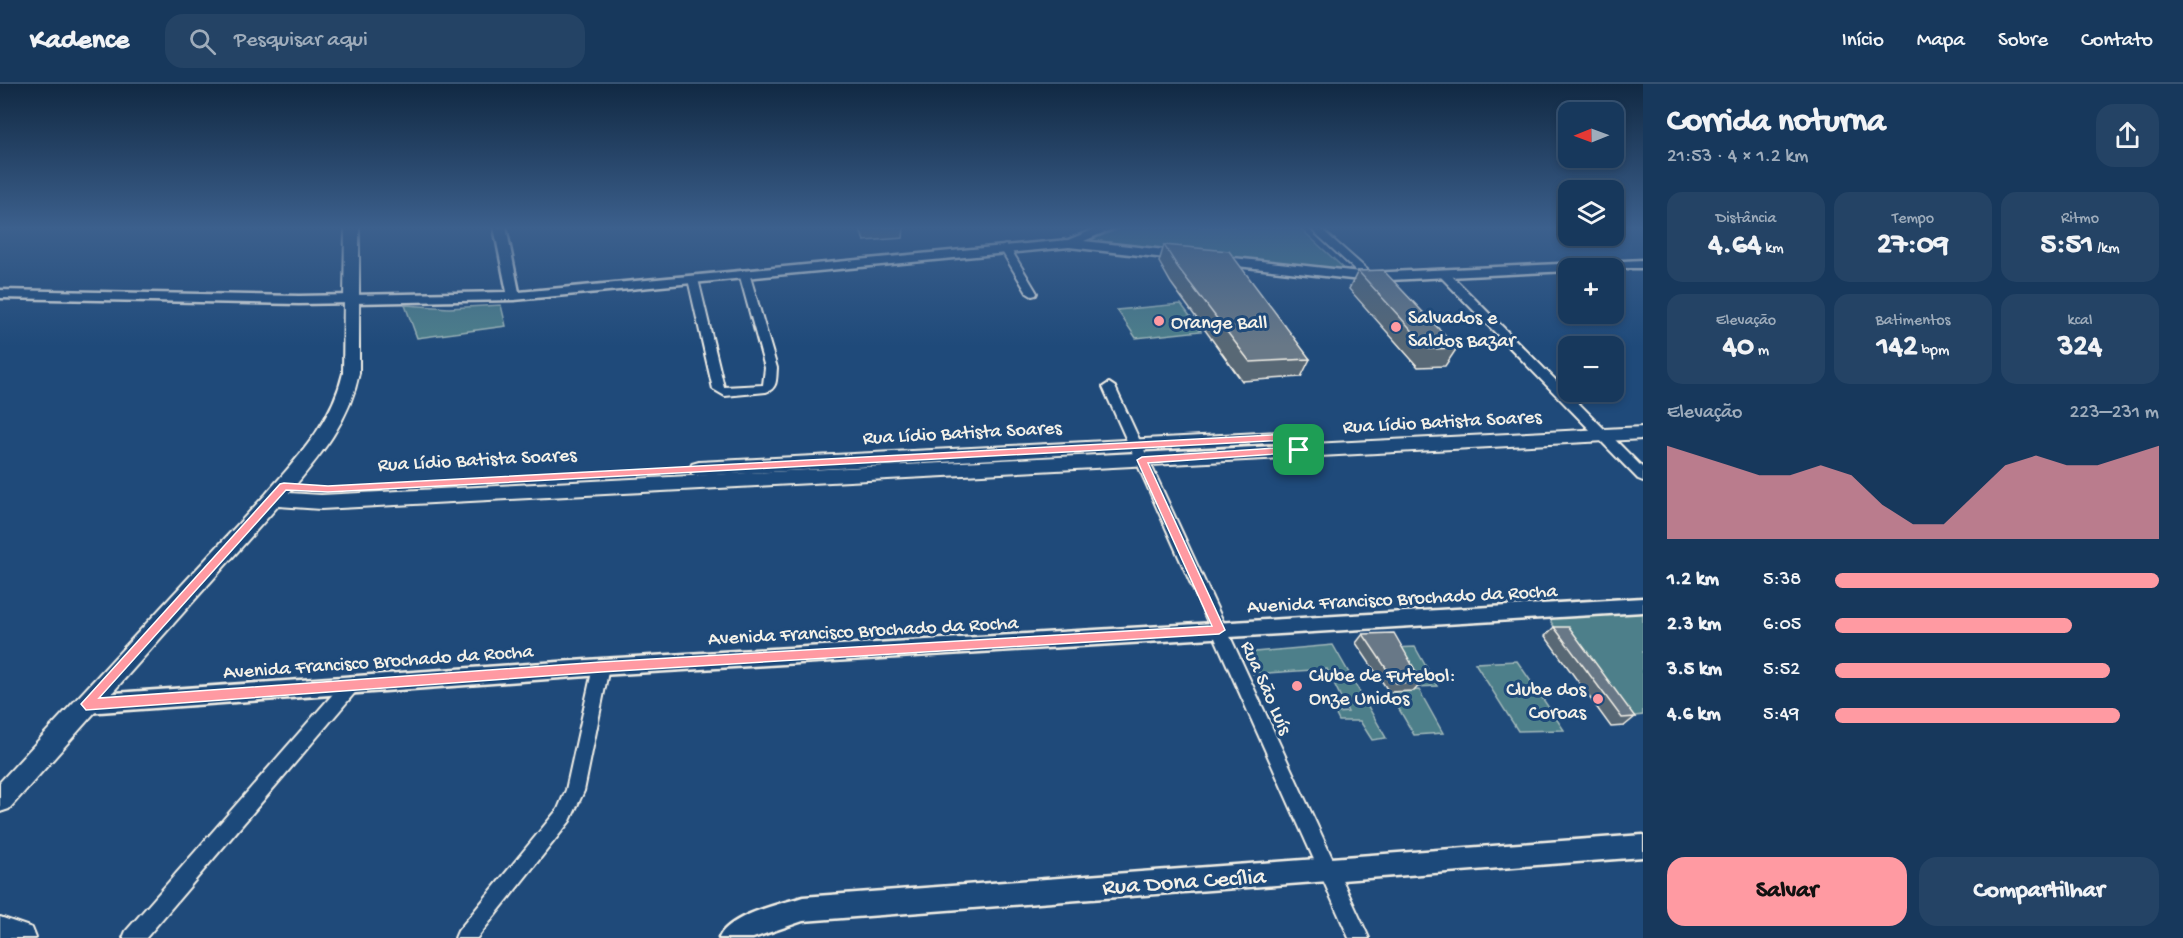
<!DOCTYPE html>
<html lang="pt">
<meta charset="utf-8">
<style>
body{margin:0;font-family:"Gochi Hand",sans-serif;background:#244365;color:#f1f3f6;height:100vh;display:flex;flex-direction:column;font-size:22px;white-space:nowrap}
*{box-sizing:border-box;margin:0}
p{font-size:20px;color:#9eacbb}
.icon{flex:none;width:33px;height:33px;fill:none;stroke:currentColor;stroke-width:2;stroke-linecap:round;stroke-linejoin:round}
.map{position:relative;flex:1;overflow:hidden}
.panel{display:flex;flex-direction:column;background:#17385c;width:540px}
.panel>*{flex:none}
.needle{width:39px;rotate:269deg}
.tools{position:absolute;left:1558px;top:18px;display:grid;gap:12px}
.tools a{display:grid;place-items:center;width:66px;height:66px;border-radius:12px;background:#17385c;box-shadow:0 3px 9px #0003,0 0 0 2px #365272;font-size:30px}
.pin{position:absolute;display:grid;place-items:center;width:51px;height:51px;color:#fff;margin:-26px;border-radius:12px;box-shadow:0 3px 9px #0006}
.round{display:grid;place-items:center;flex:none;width:63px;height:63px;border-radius:18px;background:#244365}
.headline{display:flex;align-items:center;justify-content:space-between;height:102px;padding:0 24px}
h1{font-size:33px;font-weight:700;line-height:45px}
.stats{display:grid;grid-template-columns:repeat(3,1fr);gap:9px;height:102px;padding:6px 24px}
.stats div{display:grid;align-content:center;border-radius:15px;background:#244365;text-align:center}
.stats b{font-size:30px;font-weight:700}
.stats small{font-size:16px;font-weight:400}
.stats p{font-size:16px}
.chart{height:168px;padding:12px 24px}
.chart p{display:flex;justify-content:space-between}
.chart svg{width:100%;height:108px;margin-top:6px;fill:#ff9aa2;opacity:.7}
.cta{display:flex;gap:12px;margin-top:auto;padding:12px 24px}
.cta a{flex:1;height:69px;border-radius:18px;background:#ff9aa2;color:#111;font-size:24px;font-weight:700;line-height:69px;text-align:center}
.cta a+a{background:#244365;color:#f1f3f6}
ul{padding:0 24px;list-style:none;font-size:20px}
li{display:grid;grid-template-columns:96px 72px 1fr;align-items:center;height:45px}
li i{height:15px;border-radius:8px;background:#ff9aa2}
header{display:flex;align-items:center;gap:36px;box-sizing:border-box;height:84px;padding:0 30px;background:#17385c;border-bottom:2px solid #365272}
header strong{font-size:28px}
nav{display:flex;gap:33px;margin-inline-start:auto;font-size:21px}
.search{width:420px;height:54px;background:#244365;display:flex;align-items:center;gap:15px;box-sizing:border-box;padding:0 21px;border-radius:18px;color:#9eacbb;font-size:22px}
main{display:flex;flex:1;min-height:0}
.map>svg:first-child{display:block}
.green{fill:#4e7f8a;stroke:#a1b8b9;stroke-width:1.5}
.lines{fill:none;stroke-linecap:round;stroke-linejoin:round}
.minor-casing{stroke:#f4f1e8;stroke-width:4}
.tertiary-casing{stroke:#f4f1e8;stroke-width:5}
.secondary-casing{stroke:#f4f1e8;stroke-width:4}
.minor{fill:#1f4a7a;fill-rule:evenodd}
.tertiary{fill:#1f4a7a;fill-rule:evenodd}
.secondary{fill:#1f4a7a;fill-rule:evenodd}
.wall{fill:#596774;stroke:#f4f1e8;stroke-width:1.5}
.building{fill:#687887;stroke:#f4f1e8;stroke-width:1.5}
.route{fill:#ff9aa2;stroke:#fff;stroke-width:1.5;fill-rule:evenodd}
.poi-dot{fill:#ff9aa2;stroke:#1f4a7a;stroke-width:2}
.labels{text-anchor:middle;stroke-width:6;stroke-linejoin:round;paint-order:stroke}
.poi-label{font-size:20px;fill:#f4f1e8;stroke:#1f4a7a;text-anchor:start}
.street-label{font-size:20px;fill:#f4f1e8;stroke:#1f4a7a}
.near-street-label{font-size:24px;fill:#f4f1e8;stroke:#1f4a7a}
</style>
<header>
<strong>Kadence</strong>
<div class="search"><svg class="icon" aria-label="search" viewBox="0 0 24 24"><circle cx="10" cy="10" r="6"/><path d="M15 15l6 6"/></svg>Pesquisar aqui</div>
<nav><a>Início</a><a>Mapa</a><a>Sobre</a><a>Contato</a></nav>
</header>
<main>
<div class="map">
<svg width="1643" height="854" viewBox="0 0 1643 854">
<rect width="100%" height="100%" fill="#1f4a7a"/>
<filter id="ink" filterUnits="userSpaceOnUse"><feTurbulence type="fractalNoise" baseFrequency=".0167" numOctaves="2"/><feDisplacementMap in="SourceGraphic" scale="12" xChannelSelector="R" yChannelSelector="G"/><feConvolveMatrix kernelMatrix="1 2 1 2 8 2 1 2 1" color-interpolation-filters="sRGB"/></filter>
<g filter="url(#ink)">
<!-- green -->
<g class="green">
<path d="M 1125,143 L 1299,143 L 1349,189 L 1090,156 Z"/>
<path d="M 1181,220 L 1201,247 L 1136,254 L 1117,226 Z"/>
<path d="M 405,221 L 449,224 L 501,221 L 506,242 L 417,254 Z"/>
<path d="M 1643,521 L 1643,631 L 1619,634 L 1551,538 L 1553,527 Z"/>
<path d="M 1333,561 L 1386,654 L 1372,656 L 1360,637 L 1339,637 L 1335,629 L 1348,628 L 1327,585 L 1253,590 L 1244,569 Z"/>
<path d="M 1415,563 L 1437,602 L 1416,603 L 1393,564 Z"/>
<path d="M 1517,577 L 1564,646 L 1518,647 L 1475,579 Z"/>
<path d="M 1419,606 L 1443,649 L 1414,651 L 1389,608 Z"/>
</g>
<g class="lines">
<!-- minor casing -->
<g class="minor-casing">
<g id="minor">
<path d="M 1309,143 L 1319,143 L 1373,191 L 1373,195 L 1365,195 Z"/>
<path d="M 1005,161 L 1010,164 L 1037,209 L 1036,211 L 1032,212 L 1027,209 L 1000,164 Z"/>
<path d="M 744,186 L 749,189 L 777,284 C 776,294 778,305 766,308 L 725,312 L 713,305 L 688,195 L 693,192 L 698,195 L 724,303 L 763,301 L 765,284 L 739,189 Z"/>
<path d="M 1444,187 L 1448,188 L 1643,384 L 1643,397 L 1638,395 L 1440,192 L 1440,188 Z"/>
<path d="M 1109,299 L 1115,303 L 1369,854 L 1349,854 L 1103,303 Z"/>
<path d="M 601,576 L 607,578 L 609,583 L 584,707 L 570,737 L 477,854 L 455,854 L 458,847 L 558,725 L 566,706 L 593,583 L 595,578 Z"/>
<path d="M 352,593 L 358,595 L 360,600 L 358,605 L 146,854 L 123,854 L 126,847 L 346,595 Z"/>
</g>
</g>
<!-- tertiary casing -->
<g class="tertiary-casing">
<g id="tertiary">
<path d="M 494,143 L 506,143 L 519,208 L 1068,156 L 1100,143 L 1116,143 L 1084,157 L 1183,168 L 1189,172 L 1183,176 L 1069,163 L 514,216 L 299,220 L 0,214 L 0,206 L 299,212 L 507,208 Z"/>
<path d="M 1215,172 L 1369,189 L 1643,176 L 1643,184 L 1569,184 L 1569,187 L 1369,197 L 1211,179 L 1211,173 Z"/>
<path d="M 1643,514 L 1643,528 L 601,591 L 86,629 L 79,626 L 76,620 L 79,614 L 86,611 L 601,575 Z"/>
<path d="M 1643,751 L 1643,773 L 803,837 L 753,854 L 719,854 C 729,831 780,820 803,813 Z"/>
</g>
</g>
<!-- secondary casing -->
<g class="secondary-casing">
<g id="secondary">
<path d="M 345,143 L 359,143 L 359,289 C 350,337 319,373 289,409 L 321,411 L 1643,343 L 1643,355 L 321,425 L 278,422 L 9,725 L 0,728 L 0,698 L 266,410 C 298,373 332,338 343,289 Z"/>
<path d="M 1281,348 L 1287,350 L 1290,354 L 1287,358 L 699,392 L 692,390 L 690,385 L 692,380 L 699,378 Z"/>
<path d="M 0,833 L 32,844 L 36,854 L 0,854 Z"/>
</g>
</g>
<!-- minor -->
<use href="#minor" class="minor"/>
<!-- tertiary -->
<use href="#tertiary" class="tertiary"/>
<!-- secondary -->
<use href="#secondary" class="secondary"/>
</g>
<!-- wall -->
<g class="wall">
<path d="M 859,143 L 904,143 L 903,154 L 864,157 Z"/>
<path d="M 1164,161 L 1310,275 L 1301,293 L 1242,297 L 1171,199 L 1159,178 Z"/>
<path d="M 1358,187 L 1457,264 L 1445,282 L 1418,283 L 1349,205 Z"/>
<path d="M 1554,543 L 1635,633 L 1624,642 L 1611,643 L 1545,552 Z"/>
<path d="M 1363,550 L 1422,598 L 1414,607 L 1389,608 L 1356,559 Z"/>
</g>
<!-- building -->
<g class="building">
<path d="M 1164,161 L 1229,167 L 1310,275 L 1250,278 L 1177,182 Z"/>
<path d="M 1383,186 L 1457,264 L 1429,265 L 1358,187 Z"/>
<path d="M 1554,543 L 1569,543 L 1635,633 L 1622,634 Z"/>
<path d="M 1394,549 L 1422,598 L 1396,599 L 1363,550 Z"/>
</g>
</g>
<!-- sky -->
<linearGradient id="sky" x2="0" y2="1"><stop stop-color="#112943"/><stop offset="0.55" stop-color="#3c608d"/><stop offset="1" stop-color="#3c608d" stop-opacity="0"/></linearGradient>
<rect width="1643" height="262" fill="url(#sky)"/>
<!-- route -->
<path class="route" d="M 1290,350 L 1302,363 L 1302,368 L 1148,379 L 1225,546 L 1219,550 L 601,588 L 86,626 L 81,620 L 280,400 L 284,399 L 328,402 ZM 1287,356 L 1292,363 L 1142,373 L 1137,376 L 1212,542 L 601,578 L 99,614 L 286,406 L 328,408 Z"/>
<!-- markers -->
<g class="poi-dot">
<circle cx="1159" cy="237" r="6"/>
<circle cx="1396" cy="243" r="6"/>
<circle cx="1297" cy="602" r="6"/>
<circle cx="1598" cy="615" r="6"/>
</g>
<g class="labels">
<!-- poi labels -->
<g class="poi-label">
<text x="1408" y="239">Salvados e<tspan x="1408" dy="23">Saldos Bazar</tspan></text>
<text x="1171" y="244">Orange Ball</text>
<text x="1309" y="597">Clube de Futebol:<tspan x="1309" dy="23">Onze Unidos</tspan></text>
<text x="1586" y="611" text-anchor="end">Clube dos<tspan x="1586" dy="23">Coroas</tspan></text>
</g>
<!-- street labels -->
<g class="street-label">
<text transform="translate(1442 336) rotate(-3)" y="7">Rua Lídio Batista Soares</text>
<text transform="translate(962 347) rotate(-3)" y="7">Rua Lídio Batista Soares</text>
<text transform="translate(477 374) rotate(-3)" y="7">Rua Lídio Batista Soares</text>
<text transform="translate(1402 513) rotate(-3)" y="7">Avenida Francisco Brochado da Rocha</text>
<text transform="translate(863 545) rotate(-3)" y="7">Avenida Francisco Brochado da Rocha</text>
<text transform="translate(378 576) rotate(-4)" y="7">Avenida Francisco Brochado da Rocha</text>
<text transform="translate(1268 603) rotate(66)" y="7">Rua São Luís</text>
</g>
<!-- near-street labels -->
<g class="near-street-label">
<text transform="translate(1184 796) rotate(-4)" y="8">Rua Dona Cecília</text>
</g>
</g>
</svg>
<div class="tools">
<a><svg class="needle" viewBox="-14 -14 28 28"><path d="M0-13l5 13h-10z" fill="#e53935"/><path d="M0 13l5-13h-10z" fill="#9eacbb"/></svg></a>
<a><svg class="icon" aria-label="layers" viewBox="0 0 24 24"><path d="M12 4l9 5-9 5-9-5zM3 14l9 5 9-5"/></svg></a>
<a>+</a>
<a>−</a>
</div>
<div class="pin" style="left:1299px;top:366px;background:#1e9e55"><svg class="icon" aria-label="arrive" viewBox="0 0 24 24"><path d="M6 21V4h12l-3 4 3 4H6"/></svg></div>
</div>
<section class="panel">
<div class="headline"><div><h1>Corrida noturna</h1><p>21:53 · 4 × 1.2 km</p></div><a class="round"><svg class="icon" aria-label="share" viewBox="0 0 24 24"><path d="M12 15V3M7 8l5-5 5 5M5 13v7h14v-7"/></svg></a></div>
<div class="stats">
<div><p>Distância</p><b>4.64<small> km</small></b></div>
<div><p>Tempo</p><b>27:09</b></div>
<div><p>Ritmo</p><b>5:51<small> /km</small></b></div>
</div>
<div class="stats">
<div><p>Elevação</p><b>40<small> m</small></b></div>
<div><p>Batimentos</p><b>142<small> bpm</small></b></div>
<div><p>kcal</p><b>324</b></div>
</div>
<div class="chart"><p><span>Elevação</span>223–231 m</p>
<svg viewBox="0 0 160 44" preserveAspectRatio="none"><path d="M0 44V6L10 10L20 14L30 18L40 18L50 14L60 18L70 30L80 38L90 38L100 26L110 14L120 10L130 14L140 14L150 10L160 6V44z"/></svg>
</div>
<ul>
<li><b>1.2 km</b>5:38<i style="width:100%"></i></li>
<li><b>2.3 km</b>6:05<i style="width:73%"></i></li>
<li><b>3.5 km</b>5:52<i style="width:85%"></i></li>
<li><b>4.6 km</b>5:49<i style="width:88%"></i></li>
</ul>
<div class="cta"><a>Salvar</a><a>Compartilhar</a></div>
</section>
</main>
